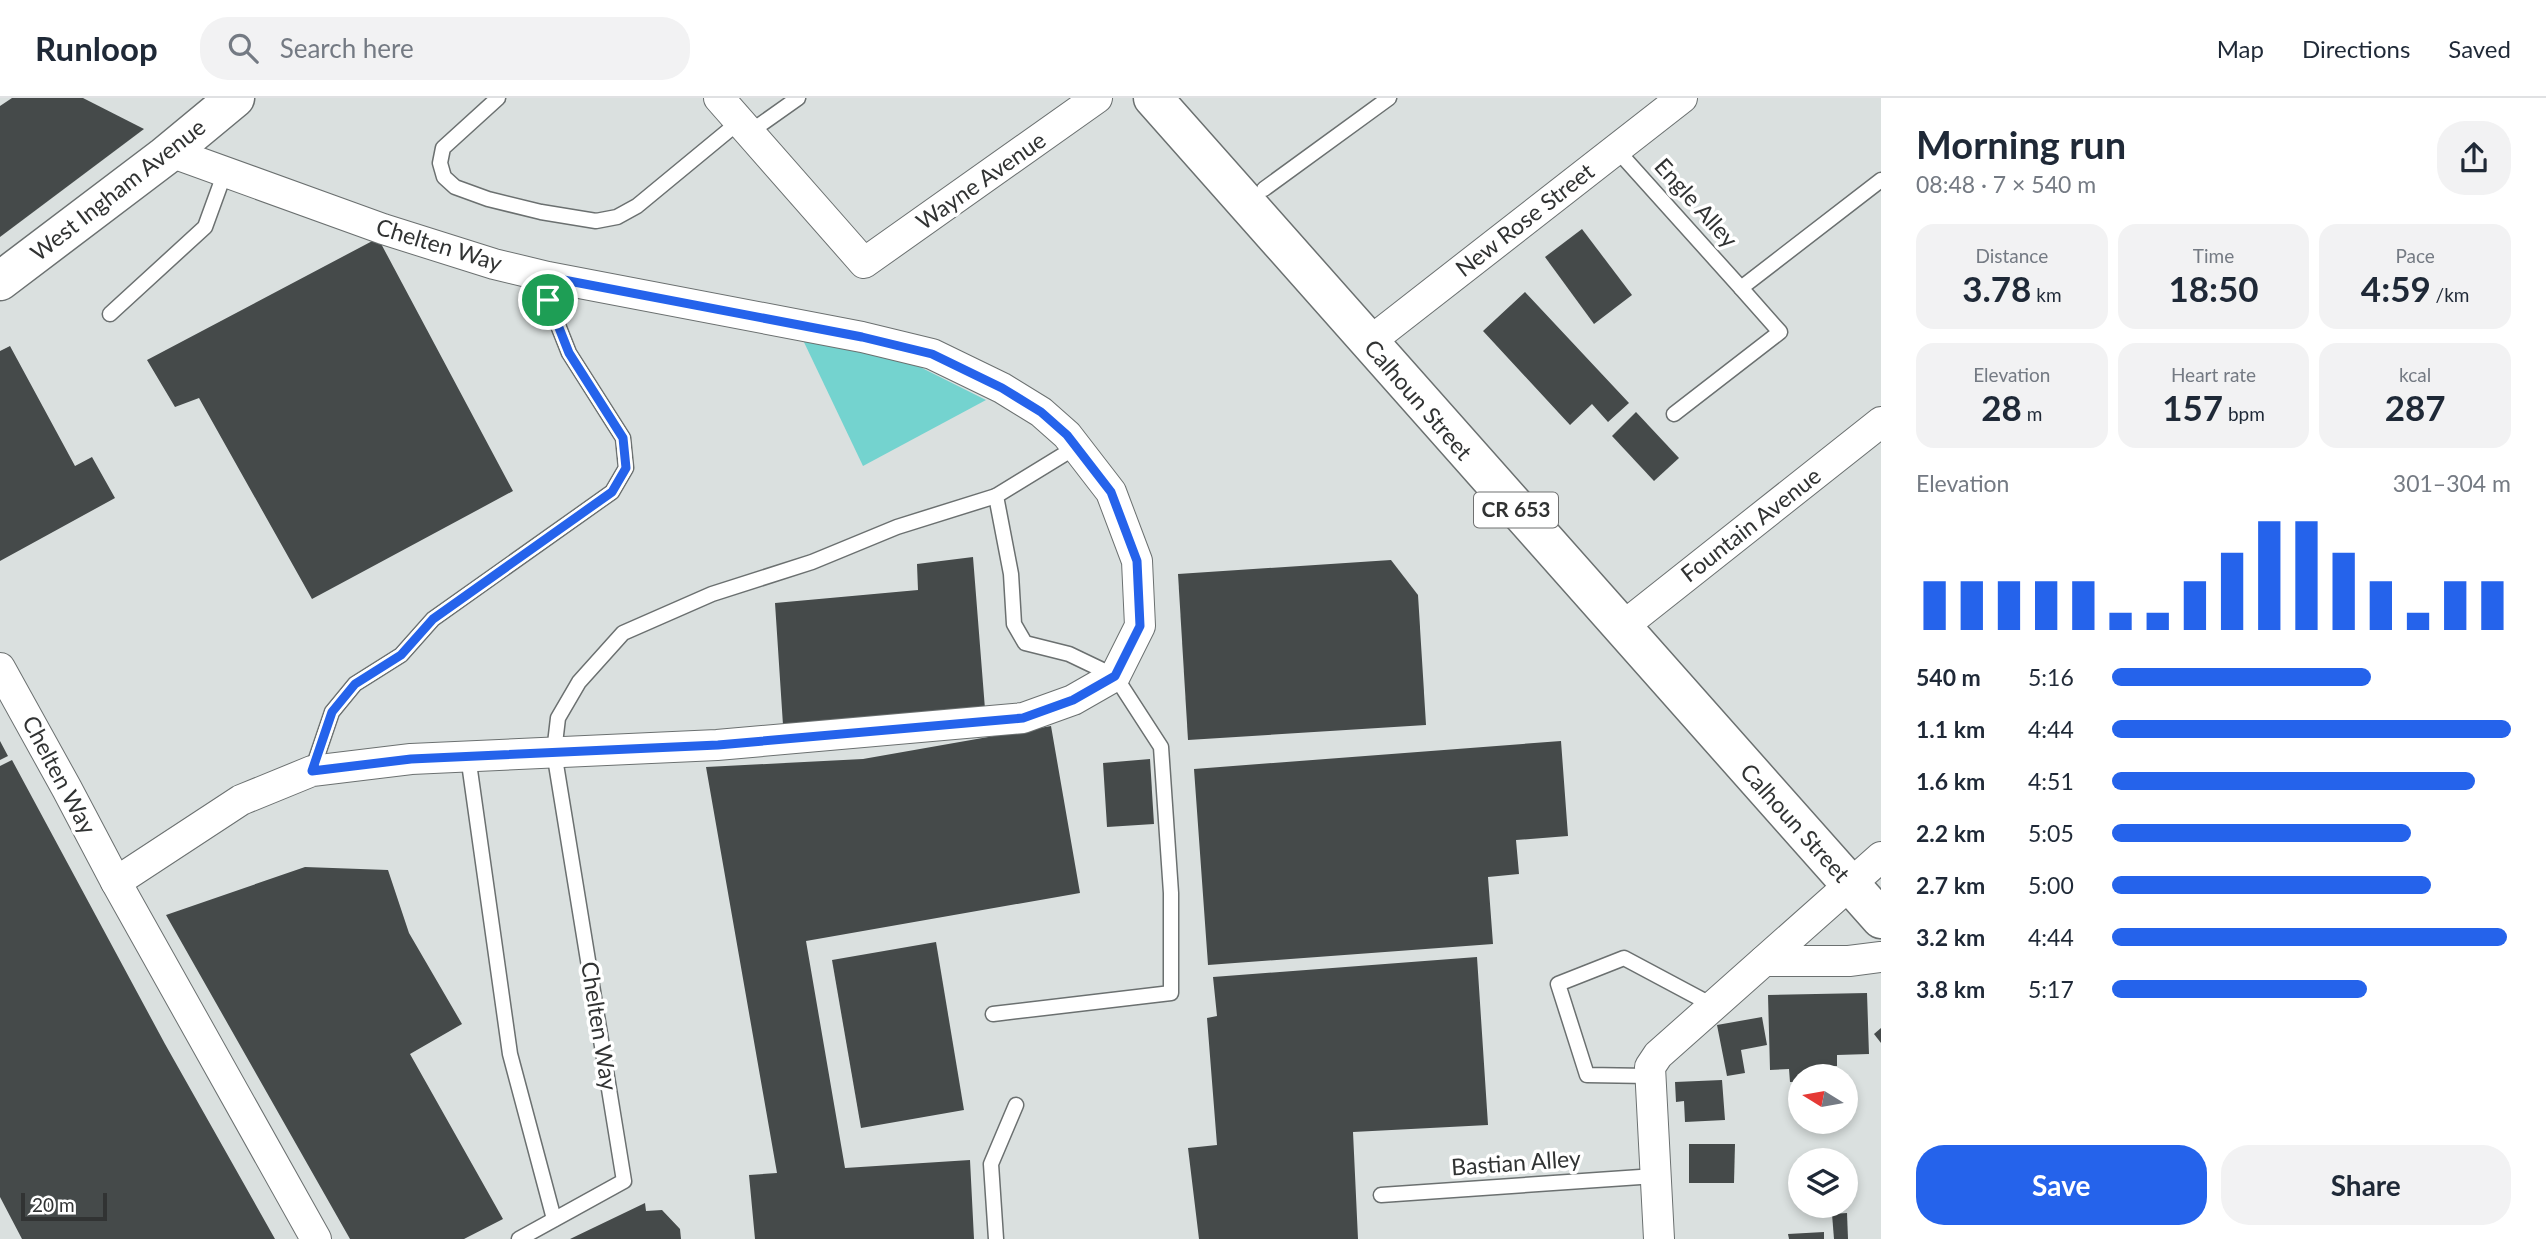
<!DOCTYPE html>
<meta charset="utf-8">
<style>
body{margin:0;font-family:Lato,sans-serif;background:#f2f2f3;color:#1f2937;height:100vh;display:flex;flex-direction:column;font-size:26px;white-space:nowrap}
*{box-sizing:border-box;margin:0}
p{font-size:23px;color:#747a83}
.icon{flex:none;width:38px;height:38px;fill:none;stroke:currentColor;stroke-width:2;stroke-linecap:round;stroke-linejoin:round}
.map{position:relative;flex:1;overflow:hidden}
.sheet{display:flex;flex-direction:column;background:#fff;width:665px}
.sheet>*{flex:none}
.needle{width:46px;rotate:281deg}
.fabs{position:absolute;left:1788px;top:966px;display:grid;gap:14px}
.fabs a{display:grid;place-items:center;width:70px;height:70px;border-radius:50%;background:#fff;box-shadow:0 4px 10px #0003;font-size:35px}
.scale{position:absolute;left:21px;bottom:18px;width:86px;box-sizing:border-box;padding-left:7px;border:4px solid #313333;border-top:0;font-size:19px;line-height:24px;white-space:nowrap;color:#313333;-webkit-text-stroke:5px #fff;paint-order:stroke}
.pin{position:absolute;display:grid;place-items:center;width:60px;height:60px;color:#fff;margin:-30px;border:4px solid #fff;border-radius:50%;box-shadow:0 2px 7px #0007}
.round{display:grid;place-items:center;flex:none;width:74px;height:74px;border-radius:28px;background:#f2f2f3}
.headline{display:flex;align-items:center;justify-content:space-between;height:119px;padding:0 35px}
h1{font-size:38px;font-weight:700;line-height:52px}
.figures{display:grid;grid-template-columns:repeat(3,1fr);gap:10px;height:119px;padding:7px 35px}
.figures div{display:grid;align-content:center;border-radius:18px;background:#f2f2f3;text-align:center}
.figures b{font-size:35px;font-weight:700}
.figures small{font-size:19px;font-weight:400}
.figures p{font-size:19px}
.chart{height:196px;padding:14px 35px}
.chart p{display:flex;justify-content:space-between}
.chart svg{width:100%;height:126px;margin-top:7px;stroke:#2563eb;stroke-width:6}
.cta{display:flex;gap:14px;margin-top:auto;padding:14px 35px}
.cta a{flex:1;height:80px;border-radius:28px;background:#2563eb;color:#fff;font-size:28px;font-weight:700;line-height:80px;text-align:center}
.cta a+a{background:#f2f2f3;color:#1f2937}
ul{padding:0 35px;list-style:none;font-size:23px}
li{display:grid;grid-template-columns:112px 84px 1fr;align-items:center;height:52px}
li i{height:18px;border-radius:9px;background:#2563eb}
header{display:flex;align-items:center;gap:42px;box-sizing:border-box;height:98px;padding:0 35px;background:#fff;border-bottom:2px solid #e0e1e3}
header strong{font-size:33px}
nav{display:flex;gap:38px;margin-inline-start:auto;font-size:24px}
.search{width:490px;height:63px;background:#f2f2f3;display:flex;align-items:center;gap:18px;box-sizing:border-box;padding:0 24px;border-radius:28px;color:#747a83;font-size:26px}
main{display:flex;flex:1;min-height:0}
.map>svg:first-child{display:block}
.green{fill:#74d3cf}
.building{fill:#454a4a}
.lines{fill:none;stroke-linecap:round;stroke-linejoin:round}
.lane-casing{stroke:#6b7070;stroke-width:17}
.street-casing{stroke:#6b7070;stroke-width:32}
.secondary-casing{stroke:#6b7070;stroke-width:41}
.primary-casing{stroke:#6b7070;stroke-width:41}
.lane{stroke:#fff;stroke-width:14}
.street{stroke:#fff;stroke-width:30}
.secondary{stroke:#fff;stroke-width:38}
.primary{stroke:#fff;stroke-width:38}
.route-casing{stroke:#fff;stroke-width:14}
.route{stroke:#2563eb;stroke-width:9}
.labels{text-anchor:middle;stroke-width:7;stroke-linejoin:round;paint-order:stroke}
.shield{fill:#fff;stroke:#6f7070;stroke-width:2}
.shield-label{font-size:21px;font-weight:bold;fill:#313333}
.street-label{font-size:23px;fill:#313333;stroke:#fff}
</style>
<header>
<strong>Runloop</strong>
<div class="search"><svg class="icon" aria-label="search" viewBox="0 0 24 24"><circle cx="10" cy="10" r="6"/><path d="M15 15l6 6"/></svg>Search here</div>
<nav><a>Map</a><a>Directions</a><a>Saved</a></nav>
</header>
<main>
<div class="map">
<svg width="1881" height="1141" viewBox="0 0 1881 1141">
<rect width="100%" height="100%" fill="#dae0df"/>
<!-- green -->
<path class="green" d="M 802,240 L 910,264 L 986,302 L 863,368 Z"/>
<!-- building -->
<g class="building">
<path d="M 12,0 L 83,0 L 144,31 L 0,139 L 0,8 Z"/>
<path d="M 1582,131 L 1632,197 L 1594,226 L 1545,159 Z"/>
<path d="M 378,140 L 513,393 L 312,501 L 199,300 L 175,309 L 147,262 Z"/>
<path d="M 1525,194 L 1629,305 L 1608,324 L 1592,306 L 1570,327 L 1483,233 Z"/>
<path d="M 10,248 L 75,368 L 92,359 L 115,400 L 0,463 L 0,253 Z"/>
<path d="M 1636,314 L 1679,360 L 1654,383 L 1612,338 Z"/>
<path d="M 973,459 L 985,611 L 783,627 L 775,505 L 918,492 L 917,466 Z"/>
<path d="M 1391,462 L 1418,497 L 1426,627 L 1188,642 L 1178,476 Z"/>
<path d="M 1051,628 L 1080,795 L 806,843 L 845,1070 L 970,1062 L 974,1141 L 755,1141 L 749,1077 L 777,1075 L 706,669 L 863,661 Z"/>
<path d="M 0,643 L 8,658 L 0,662 Z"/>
<path d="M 1561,643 L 1568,738 L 1516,742 L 1519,776 L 1488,779 L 1493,846 L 1208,867 L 1194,671 Z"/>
<path d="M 1150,661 L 1154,726 L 1107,729 L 1103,665 Z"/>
<path d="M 12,662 L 165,946 L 275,1141 L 22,1141 L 0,1099 L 0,668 Z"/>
<path d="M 305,769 L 388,772 L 409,835 L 462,926 L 410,956 L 503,1121 L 464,1141 L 350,1141 L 166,817 Z"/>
<path d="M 936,844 L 964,1012 L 861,1030 L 832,862 Z"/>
<path d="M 1477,859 L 1488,1027 L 1353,1034 L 1358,1141 L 1199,1141 L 1188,1050 L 1217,1047 L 1207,920 L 1217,918 L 1213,879 Z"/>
<path d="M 1867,895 L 1869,956 L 1837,957 L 1837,968 L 1807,970 L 1807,978 L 1801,978 L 1801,984 L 1790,984 L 1789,971 L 1770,972 L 1768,897 Z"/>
<path d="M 1762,919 L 1767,947 L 1741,952 L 1745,975 L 1727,978 L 1717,927 Z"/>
<path d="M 1881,930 L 1881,945 L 1874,936 Z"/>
<path d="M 1722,982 L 1725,1022 L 1685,1024 L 1684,1003 L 1676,1004 L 1675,984 Z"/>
<path d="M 1689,1046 L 1735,1046 L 1734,1085 L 1689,1085 Z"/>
<path d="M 645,1105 L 646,1113 L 662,1112 L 680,1131 L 681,1141 L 570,1141 Z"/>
<path d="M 1847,1115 L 1848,1141 L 1834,1141 L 1832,1116 Z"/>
<path d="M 1824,1134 L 1824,1141 L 1789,1141 L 1788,1136 Z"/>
</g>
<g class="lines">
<!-- lane casing -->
<g class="lane-casing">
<g id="lane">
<path d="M 498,0 L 443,50 L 440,65 L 444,79 L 455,89 L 488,101 L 541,114 L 596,123 L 617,119 L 637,108 L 740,23"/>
<path d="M 750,34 L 798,0"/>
<path d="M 1616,51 L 1741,190"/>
<path d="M 1264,91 L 1389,0"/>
<path d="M 110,216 L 205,129 L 225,74"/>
<path d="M 1674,316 L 1780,234 L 1741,190 L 1881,82"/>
<path d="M 468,658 L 510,956 L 554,1121"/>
<path d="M 312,673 L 332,614 L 355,586 L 401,557 L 433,521 L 612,394 L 626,370 L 623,340 L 569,255 L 548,202 L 548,179"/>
<path d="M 993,916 L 1171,895 L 1171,795 L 1161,649 L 1115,578 L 1069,556 L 1025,545 L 1014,526 L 1011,476 L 996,398 L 1076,349"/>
<path d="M 1649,978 L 1587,977 L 1558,886 L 1624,860 L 1714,908"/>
<path d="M 1381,1097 L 1655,1078"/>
<path d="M 519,1141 L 624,1083 L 554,654 L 558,620 L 579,584 L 623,535 L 712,496 L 812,464 L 897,429 L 996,398"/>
<path d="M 996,1141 L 991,1066 L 1016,1007"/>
</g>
</g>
<!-- street casing -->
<g class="street-casing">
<g id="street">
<path d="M 719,0 L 864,165 L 1097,0"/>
<path d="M 1368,245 L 1682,0"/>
<path d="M 1621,530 L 1881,324"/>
<path d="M 0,570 L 67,691 L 116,784 L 316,1141"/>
<path d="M 116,784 L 241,702 L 312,673 L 411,661 L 717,647 L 1023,620 L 1073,602 L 1115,578 L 1140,528 L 1137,463 L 1111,394 L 1067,337 L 1041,314 L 1002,290 L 932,256 L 862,239 L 548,179 L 494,166 L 383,131 L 170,54"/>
<path d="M 1764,863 L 1849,863 L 1881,859"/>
<path d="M 1659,1141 L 1650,969 L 1658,957 L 1881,759"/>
</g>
</g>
<!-- secondary casing -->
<g class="secondary-casing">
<path id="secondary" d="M 0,183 L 165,58 L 235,0"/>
</g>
<!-- primary casing -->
<g class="primary-casing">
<path id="primary" d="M 1153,0 L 1881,821"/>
</g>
<!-- lane -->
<use href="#lane" class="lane"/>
<!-- street -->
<use href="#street" class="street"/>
<!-- secondary -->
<use href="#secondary" class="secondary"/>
<!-- primary -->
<use href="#primary" class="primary"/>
</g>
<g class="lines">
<!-- route casing -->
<g class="route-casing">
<path id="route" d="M 548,179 L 862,239 L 932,256 L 1002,290 L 1041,314 L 1067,337 L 1111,394 L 1137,463 L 1140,528 L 1115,578 L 1073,602 L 1023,620 L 718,647 L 411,661 L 312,673 L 332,614 L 355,586 L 401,557 L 433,521 L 612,394 L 626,370 L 623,340 L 569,255 L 548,202 Z"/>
</g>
<!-- route -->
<use href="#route" class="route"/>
</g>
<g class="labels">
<!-- shield labels -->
<rect class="shield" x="1474" y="394.5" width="84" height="35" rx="5"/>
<g class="shield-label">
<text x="1516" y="419">CR 653</text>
</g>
<!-- street labels -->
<g class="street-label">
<text transform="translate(981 83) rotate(-35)" y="8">Wayne Avenue</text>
<text transform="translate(118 92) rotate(-38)" y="8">West Ingham Avenue</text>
<text transform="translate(1696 105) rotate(48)" y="8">Engle Alley</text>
<text transform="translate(1525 122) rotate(-38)" y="8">New Rose Street</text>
<text transform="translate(439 147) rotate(17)" y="8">Chelten Way</text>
<text transform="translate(1418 302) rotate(49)" y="8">Calhoun Street</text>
<text transform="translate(1751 427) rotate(-38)" y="8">Fountain Avenue</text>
<text transform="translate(59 677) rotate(62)" y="8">Chelten Way</text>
<text transform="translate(1795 725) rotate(48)" y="8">Calhoun Street</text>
<text transform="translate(599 928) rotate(81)" y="8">Chelten Way</text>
<text transform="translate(1516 1065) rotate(-4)" y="8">Bastian Alley</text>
</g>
</g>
</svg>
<div class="fabs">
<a><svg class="needle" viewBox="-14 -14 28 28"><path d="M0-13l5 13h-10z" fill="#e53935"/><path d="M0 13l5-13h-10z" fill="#747a83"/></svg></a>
<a><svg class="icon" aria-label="layers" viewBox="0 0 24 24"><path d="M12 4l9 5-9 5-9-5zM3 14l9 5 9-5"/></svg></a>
</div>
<div class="scale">20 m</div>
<div class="pin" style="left:548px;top:202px;background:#1e9e55"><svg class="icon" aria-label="arrive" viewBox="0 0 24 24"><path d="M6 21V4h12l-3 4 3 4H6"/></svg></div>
</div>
<section class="sheet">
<div class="headline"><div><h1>Morning run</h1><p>08:48 · 7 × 540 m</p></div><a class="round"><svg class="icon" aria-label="share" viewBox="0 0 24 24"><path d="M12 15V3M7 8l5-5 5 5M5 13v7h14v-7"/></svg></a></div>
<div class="figures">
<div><p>Distance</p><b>3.78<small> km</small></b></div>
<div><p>Time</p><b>18:50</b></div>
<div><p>Pace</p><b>4:59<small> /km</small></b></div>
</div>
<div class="figures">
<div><p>Elevation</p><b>28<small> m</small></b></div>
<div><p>Heart rate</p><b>157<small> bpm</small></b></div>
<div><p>kcal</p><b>287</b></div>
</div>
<div class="chart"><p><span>Elevation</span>301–304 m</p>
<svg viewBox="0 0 160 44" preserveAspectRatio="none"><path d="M5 44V27M15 44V27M25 44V27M35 44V27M45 44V27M55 44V38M65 44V38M75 44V27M85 44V17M95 44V6M105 44V6M115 44V17M125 44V27M135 44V38M145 44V27M155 44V27"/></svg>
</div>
<ul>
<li><b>540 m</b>5:16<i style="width:65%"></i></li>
<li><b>1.1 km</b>4:44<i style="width:100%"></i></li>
<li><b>1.6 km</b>4:51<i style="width:91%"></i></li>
<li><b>2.2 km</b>5:05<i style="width:75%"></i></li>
<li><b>2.7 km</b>5:00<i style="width:80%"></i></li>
<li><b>3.2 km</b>4:44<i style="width:99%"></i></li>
<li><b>3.8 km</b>5:17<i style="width:64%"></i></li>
</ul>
<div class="cta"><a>Save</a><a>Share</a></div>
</section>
</main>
